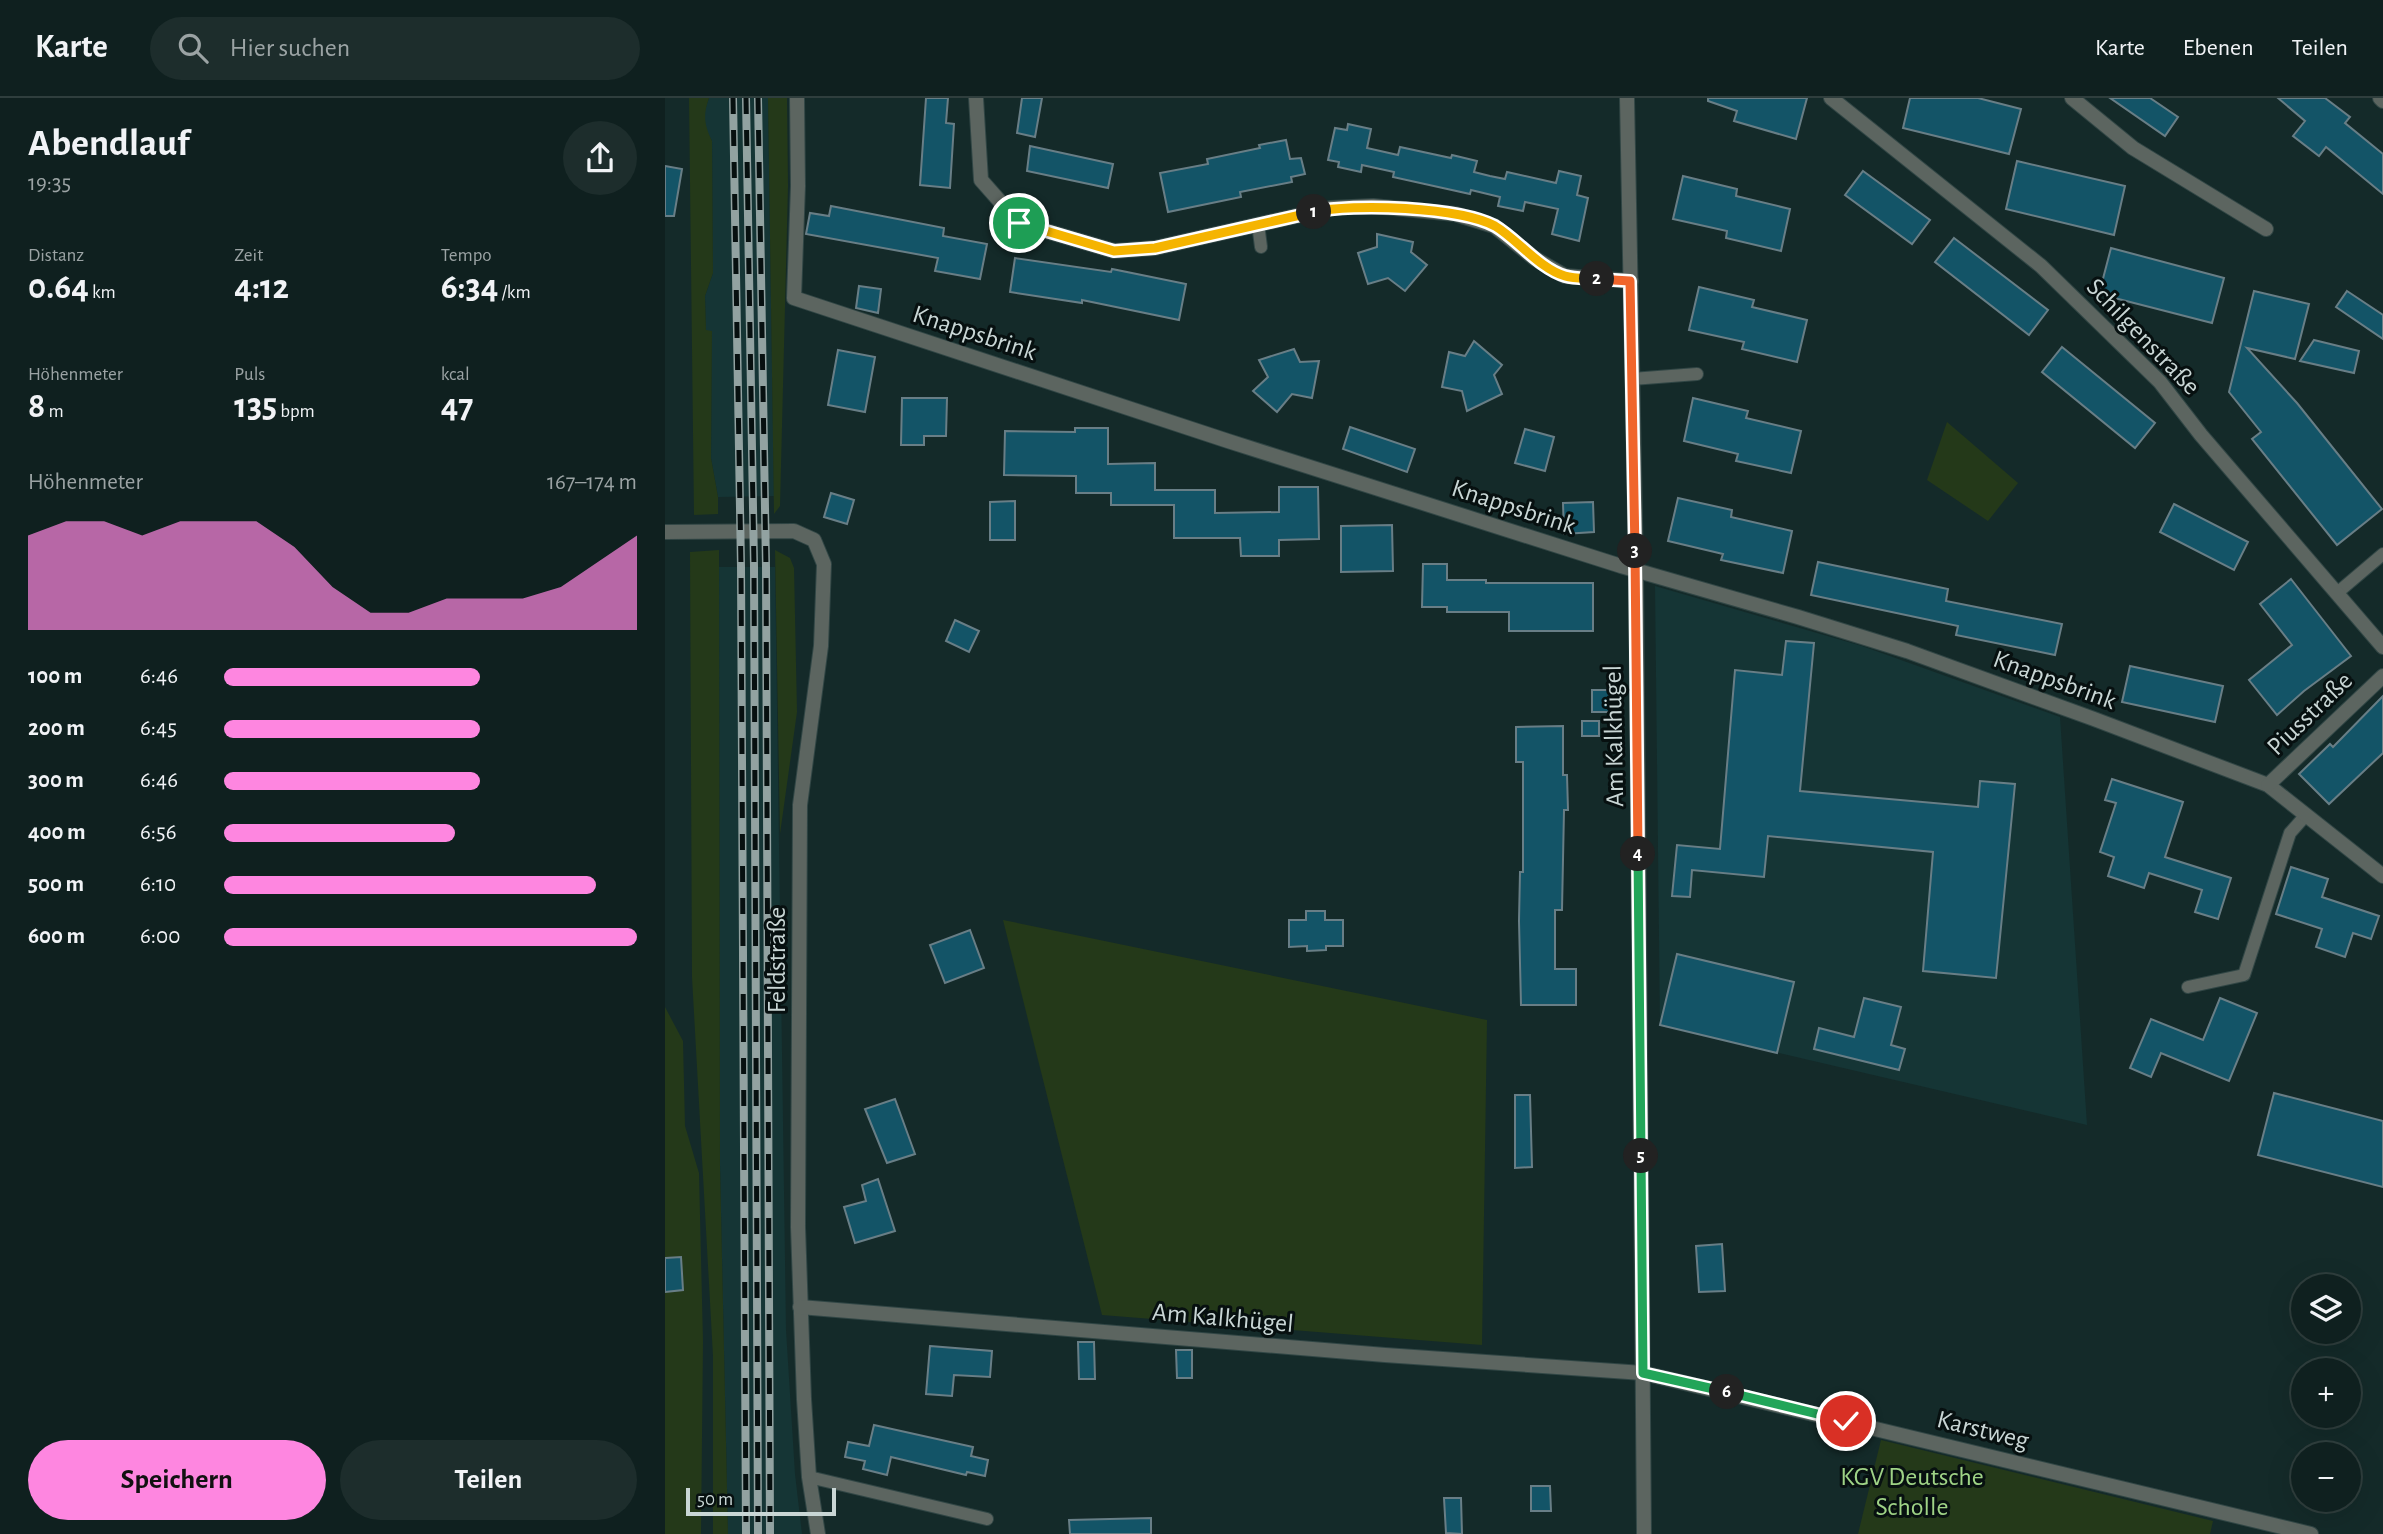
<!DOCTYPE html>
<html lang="de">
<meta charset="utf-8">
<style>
body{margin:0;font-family:"Alegreya Sans",sans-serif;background:#1d2d2c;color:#f1f3f6;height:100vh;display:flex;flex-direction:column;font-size:26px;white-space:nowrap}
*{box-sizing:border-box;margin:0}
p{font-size:23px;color:#9ba3a4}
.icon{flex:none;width:38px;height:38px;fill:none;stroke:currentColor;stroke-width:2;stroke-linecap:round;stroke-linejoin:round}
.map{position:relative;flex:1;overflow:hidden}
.panel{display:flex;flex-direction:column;background:#0f201f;width:665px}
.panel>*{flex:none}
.buttons{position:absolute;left:1626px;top:1176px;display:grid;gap:14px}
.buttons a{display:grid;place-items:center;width:70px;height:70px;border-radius:50%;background:#0f201f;box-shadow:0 7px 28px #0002,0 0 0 2px #2f3e3d;font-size:35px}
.scale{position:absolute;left:21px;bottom:18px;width:150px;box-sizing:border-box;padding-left:7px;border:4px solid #c9d6d5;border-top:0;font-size:19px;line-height:24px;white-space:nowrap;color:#c9d6d5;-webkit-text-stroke:5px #071010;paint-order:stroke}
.pin{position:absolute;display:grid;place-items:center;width:60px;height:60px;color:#fff;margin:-30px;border:4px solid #fff;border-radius:50%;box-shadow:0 2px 7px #0007}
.km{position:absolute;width:35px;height:35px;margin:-18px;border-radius:50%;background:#222;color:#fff;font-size:19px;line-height:35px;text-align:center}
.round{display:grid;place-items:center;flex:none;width:74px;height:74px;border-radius:37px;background:#1d2d2c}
.head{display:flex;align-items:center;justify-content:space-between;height:119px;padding:0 28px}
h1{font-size:38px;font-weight:600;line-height:52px}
.stats{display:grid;grid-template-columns:repeat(3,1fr);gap:10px;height:119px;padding:7px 28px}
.stats div{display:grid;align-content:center}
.stats b{font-size:35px;font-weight:600}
.stats small{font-size:19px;font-weight:400}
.stats p{font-size:19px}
.chart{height:196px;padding:14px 28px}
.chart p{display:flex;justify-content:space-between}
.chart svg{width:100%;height:126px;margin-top:7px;fill:#fe86e0;opacity:.7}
.action{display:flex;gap:14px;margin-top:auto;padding:14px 28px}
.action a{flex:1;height:80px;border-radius:42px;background:#fe86e0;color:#111;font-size:28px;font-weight:600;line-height:80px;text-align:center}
.action a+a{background:#1d2d2c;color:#f1f3f6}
ul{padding:0 28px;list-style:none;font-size:23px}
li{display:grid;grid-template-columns:112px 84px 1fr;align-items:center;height:52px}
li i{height:18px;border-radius:9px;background:#fe86e0}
header{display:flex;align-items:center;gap:42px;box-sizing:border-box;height:98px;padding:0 35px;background:#0f201f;border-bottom:2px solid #2f3e3d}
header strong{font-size:33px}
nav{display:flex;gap:38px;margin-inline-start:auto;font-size:24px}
.search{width:490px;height:63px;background:#1d2d2c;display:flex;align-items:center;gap:18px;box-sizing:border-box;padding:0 24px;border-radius:38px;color:#9ba3a4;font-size:26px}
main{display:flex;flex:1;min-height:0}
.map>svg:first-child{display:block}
.built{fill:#153535}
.green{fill:#243919}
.building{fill:#135467;stroke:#687e86;stroke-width:2}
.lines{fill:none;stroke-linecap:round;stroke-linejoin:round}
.service-casing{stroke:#314645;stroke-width:14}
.minor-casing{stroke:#314645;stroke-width:16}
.tertiary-casing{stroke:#314645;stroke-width:16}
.service{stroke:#5c6560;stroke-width:12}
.minor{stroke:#5c6560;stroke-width:14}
.tertiary{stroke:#5c6560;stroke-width:14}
.rail-casing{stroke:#92a2a1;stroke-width:8}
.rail{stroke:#071010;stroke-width:5;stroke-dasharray:16;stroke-linecap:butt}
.split-1-casing{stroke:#fff;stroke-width:14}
.split-2-casing{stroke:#fff;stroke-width:14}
.split-3-casing{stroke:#fff;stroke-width:14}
.split-4-casing{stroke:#fff;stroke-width:14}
.split-5-casing{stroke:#fff;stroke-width:14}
.split-6-casing{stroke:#fff;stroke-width:14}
.split-7-casing{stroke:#fff;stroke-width:14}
.split-1{stroke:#f5b400;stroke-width:9}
.split-2{stroke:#f5b400;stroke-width:9}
.split-3{stroke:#f0652b;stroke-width:9}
.split-4{stroke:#f0652b;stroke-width:9}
.split-5{stroke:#22a559;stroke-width:9}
.split-6{stroke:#22a559;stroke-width:9}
.split-7{stroke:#22a559;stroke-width:9}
.labels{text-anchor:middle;stroke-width:6;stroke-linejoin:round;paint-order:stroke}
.street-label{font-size:26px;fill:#c9d6d5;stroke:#071010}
.park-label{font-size:26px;fill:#9fd386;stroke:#071010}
</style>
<header>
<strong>Karte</strong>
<div class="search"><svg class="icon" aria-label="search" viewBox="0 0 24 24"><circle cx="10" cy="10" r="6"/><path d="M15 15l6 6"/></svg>Hier suchen</div>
<nav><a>Karte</a><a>Ebenen</a><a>Teilen</a></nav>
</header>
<main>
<section class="panel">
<div class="head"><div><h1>Abendlauf</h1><p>19:35</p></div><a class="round"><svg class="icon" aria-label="share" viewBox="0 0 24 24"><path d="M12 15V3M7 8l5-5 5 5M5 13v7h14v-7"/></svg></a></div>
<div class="stats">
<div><p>Distanz</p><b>0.64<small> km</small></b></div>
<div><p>Zeit</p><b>4:12</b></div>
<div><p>Tempo</p><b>6:34<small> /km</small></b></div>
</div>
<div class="stats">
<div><p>Höhenmeter</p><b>8<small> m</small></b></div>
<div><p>Puls</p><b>135<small> bpm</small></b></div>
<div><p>kcal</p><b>47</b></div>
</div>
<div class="chart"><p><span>Höhenmeter</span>167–174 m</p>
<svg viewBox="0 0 160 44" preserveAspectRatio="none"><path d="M0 44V11L10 6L20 6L30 11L40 6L50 6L60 6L70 15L80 29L90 38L100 38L110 33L120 33L130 33L140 29L150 20L160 11V44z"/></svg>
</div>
<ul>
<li><b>100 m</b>6:46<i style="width:62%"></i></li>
<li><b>200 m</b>6:45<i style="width:62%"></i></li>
<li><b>300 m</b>6:46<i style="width:62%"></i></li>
<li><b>400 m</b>6:56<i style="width:56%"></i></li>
<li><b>500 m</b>6:10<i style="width:90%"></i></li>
<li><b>600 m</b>6:00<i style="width:100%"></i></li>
</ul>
<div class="action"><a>Speichern</a><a>Teilen</a></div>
</section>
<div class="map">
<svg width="1718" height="1436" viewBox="0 0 1718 1436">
<rect width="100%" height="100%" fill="#142a29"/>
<!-- built -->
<g class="built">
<path d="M 44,0 L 103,0 L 109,398 L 53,399 L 46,360 L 47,233 L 41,233 L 40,198 L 48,175 L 47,43 L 39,28 L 39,15 Z"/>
<path d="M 54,469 L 110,469 L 121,1232 L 130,1376 L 137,1436 L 63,1436 L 55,1068 Z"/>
<path d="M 990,488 L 1197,548 L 1395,619 L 1422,1027 L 995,927 Z"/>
</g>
<!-- green -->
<g class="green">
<path d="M 24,0 L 44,0 C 38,17 39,26 47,43 L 48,175 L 40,198 L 41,232 L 47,233 L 46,360 L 53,399 L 53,416 L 29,417 Z"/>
<path d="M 103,0 L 122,0 L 123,88 L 115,408 L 109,416 Z"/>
<path d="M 1282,324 L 1353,385 L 1323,423 L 1262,382 Z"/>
<path d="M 54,452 L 55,1068 L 63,1436 L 48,1436 L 48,1258 L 27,879 L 25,454 Z"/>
<path d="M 110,452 L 125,460 L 129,470 L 132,614 L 115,736 Z"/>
<path d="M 338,822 L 822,922 L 817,1247 L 437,1217 Z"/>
<path d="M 0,909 L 18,943 L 20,1028 L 34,1075 L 38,1243 L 36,1436 L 0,1436 Z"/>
<path d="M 1216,1342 L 1548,1423 L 1545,1436 L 1193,1436 Z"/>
</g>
<!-- building -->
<g class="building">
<path d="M 261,0 L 283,0 L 281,25 L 289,26 L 285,90 L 255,87 Z"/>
<path d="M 357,0 L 377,0 L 370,39 L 352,35 Z"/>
<path d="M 1043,0 L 1142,0 L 1131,41 L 1069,23 L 1072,13 L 1043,3 Z"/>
<path d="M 1245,0 L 1313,0 L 1356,11 L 1344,56 L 1238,30 Z"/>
<path d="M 1445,0 L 1485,0 L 1513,19 L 1500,38 Z"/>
<path d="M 1613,0 L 1660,0 L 1685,19 L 1680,25 L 1718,56 L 1718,96 L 1661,49 L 1654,58 L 1628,38 L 1640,23 Z"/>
<path d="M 683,26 L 706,31 L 702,50 L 733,57 L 735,49 L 786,60 L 787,57 L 812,63 L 809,74 L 825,78 L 840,81 L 842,74 L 891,85 L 894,73 L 916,78 L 912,97 L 923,100 L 914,143 L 887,136 L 893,111 L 860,104 L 858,113 L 833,108 L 835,99 L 806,92 L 805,96 L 728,79 L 729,74 L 697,67 L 696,74 L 673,69 L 674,64 L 663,62 L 670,30 L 682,32 Z"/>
<path d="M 621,42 L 625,61 L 636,60 L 640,76 L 626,79 L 627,84 L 575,94 L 576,99 L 503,114 L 495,75 L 543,66 L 542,61 L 595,50 L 594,47 Z"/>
<path d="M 365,48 L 448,66 L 443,90 L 362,73 Z"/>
<path d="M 1352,63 L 1460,88 L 1449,137 L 1341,111 Z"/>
<path d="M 0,68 L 17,71 L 9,118 L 0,118 Z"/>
<path d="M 1198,73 L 1265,122 L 1247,146 L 1180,97 Z"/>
<path d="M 1018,78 L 1072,91 L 1071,98 L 1125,111 L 1116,153 L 1061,140 L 1062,133 L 1008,121 Z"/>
<path d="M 166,108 L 279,130 L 278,138 L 322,146 L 315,181 L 270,173 L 273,160 L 141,136 L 145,115 L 164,118 Z"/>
<path d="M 712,136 L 748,144 L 746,154 L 762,167 L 740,193 L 723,180 L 703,186 L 693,155 L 712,149 Z"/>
<path d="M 1289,140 L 1383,212 L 1364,237 L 1270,164 Z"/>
<path d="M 1446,150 L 1559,180 L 1547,225 L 1434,196 Z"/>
<path d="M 350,160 L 446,174 L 447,171 L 521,186 L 514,222 L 417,202 L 417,205 L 345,194 Z"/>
<path d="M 194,188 L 216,191 L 213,215 L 191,210 Z"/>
<path d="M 1034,189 L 1089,202 L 1087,209 L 1142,222 L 1132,264 L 1077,251 L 1079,244 L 1024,232 Z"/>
<path d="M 1589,193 L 1644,206 L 1630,261 L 1582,250 L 1632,305 L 1717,411 L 1672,447 L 1587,341 L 1596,334 L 1564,294 Z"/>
<path d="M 1682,193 L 1718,217 L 1718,241 L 1671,209 Z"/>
<path d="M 1649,242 L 1694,253 L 1689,275 L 1635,263 Z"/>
<path d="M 809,243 L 837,267 L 829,277 L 837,296 L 802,313 L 797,293 L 777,289 L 784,254 L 800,258 Z"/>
<path d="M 1397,249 L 1490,325 L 1470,350 L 1377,274 Z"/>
<path d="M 629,251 L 635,264 L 654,263 L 647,300 L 627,296 L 612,314 L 588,293 L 603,279 L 594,262 Z"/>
<path d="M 173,252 L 210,259 L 200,314 L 163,307 Z"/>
<path d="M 237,300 L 282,300 L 281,338 L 259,338 L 259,347 L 236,347 Z"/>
<path d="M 1028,300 L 1083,313 L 1081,320 L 1136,333 L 1126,375 L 1071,363 L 1073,356 L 1019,343 Z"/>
<path d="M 685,329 L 750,351 L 742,374 L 678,351 Z"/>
<path d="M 410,330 L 443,330 L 443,366 L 490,365 L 490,392 L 550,392 L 550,415 L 614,414 L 614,389 L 653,389 L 654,441 L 614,442 L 614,458 L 576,458 L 575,440 L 509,440 L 509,407 L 446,407 L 446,395 L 411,395 L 411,378 L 339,377 L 340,333 L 410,334 Z"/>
<path d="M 860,331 L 889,339 L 880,373 L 850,365 Z"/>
<path d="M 166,395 L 189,402 L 182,426 L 159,419 Z"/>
<path d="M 1013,400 L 1067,412 L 1066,419 L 1127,433 L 1118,475 L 1056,462 L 1058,456 L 1003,443 Z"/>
<path d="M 350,403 L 350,442 L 325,442 L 325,404 Z"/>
<path d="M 928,404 L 929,434 L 899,436 L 898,405 Z"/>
<path d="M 1509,406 L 1583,444 L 1569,472 L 1495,434 Z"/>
<path d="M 727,427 L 728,473 L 676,474 L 676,428 Z"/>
<path d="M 1153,464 L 1283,491 L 1281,503 L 1397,526 L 1390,557 L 1291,537 L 1293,528 L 1146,497 Z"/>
<path d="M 758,466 L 782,466 L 782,482 L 821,482 L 821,485 L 928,485 L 928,533 L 844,533 L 844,514 L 782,514 L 782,509 L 757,509 Z"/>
<path d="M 1626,481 L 1686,558 L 1639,593 L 1612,617 L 1584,582 L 1627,547 L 1595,506 Z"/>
<path d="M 290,522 L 314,533 L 304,554 L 281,543 Z"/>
<path d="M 1121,543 L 1149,545 L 1135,693 L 1313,709 L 1315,683 L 1350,686 L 1331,880 L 1258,873 L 1268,754 L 1103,738 L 1099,779 L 1027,772 L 1025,799 L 1007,798 L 1012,747 L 1055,751 L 1070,572 L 1117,577 Z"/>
<path d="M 1465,568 L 1558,588 L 1550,624 L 1457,604 Z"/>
<rect x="927" y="592" width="18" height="22"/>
<path d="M 1718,598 L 1718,655 L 1664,706 L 1634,676 L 1665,646 L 1668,649 Z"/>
<rect x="917" y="623" width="17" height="15"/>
<path d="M 898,628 L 898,677 L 902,677 L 903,712 L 899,712 L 897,812 L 890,812 L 890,871 L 911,871 L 911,907 L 856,907 L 854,823 L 855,774 L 858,774 L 858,664 L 851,664 L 851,629 Z"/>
<path d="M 1447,681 L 1518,704 L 1500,759 L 1566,780 L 1553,821 L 1530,814 L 1537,792 L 1484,775 L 1479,790 L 1443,778 L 1449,759 L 1435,754 L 1451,705 L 1440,702 Z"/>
<path d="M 1626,769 L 1663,781 L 1657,799 L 1714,818 L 1706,841 L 1688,835 L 1680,859 L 1651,849 L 1657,831 L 1611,816 Z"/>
<path d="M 641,813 L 660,813 L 660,822 L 678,822 L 678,848 L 661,848 L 661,852 L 642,853 L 642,848 L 624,849 L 624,822 L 641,822 Z"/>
<path d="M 305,832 L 319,870 L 280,885 L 265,847 Z"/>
<path d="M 1012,856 L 1129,884 L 1112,955 L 995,927 Z"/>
<path d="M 1199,900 L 1236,909 L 1226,947 L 1240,951 L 1234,972 L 1149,951 L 1154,930 L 1189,939 Z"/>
<path d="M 1555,900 L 1592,915 L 1564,983 L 1496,955 L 1486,979 L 1465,970 L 1486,921 L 1538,942 Z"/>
<path d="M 1609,995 L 1718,1023 L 1718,1089 L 1593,1057 Z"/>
<path d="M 850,997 L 865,997 L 867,1069 L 850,1070 Z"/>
<path d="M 230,1001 L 250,1056 L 222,1065 L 200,1011 Z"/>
<path d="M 213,1081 L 230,1133 L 190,1145 L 179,1109 L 201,1103 L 197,1087 Z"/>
<path d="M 1057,1146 L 1060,1193 L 1034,1194 L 1031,1148 Z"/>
<path d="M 16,1159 L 18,1192 L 0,1194 L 0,1160 Z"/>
<path d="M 413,1244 L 429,1244 L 430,1281 L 414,1281 Z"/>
<path d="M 265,1248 L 327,1253 L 325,1279 L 289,1277 L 287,1298 L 261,1296 Z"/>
<path d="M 511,1252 L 527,1252 L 527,1280 L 512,1280 Z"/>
<path d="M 209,1327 L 308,1349 L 306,1358 L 323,1362 L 320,1378 L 302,1374 L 301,1377 L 226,1359 L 222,1377 L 198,1371 L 200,1363 L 180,1359 L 183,1344 L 204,1348 Z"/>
<path d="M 866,1388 L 885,1388 L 886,1413 L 866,1413 Z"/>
<path d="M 779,1400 L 796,1400 L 797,1436 L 781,1435 Z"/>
<path d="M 486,1420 L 486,1436 L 405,1436 L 404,1422 Z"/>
</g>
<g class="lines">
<!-- service casing -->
<g class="service-casing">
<g id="service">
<path d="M 593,126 L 596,149"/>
<path d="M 967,281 L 1032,276"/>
<path d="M 1672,495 L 1718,456"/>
<path d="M 1523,889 L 1579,877 L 1625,735 L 1641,717"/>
<path d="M 144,1379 L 322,1421"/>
</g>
</g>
<!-- minor casing -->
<g class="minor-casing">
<g id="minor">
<path d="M 132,0 L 133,88 L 129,200 L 563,343 L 956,468 L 1133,519 L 1242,553 L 1429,621 L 1603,687 L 1718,778"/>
<path d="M 311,0 L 316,82 L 354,125 L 449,153 L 490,150 L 666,110 L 708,108 L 790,116 L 829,128 L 869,160 L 900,178 L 966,183"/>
<path d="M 962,0 L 971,473 L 979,1436"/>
<path d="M 1166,0 L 1376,168 L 1495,284 L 1536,337 L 1718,549"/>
<path d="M 1407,0 L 1468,50 L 1601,131"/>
<path d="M 0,434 L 129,433 L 149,442 L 159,466 L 156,548 L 135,707 L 133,1129 L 139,1301 L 144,1379 L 153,1436"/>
<path d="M 1603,687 L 1718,578"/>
<path d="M 135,1209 L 720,1257 L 978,1275 L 1646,1436"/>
</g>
</g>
<!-- tertiary casing -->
<g class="tertiary-casing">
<path id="tertiary" d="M 1715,0 L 1718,3"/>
</g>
<!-- service -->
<use href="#service" class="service"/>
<!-- minor -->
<use href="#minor" class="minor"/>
<!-- tertiary -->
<use href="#tertiary" class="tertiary"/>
<!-- rail casing -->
<g class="rail-casing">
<g id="rail">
<path d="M 68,0 L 76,469 L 81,1436"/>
<path d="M 81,0 L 89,468 L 93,1436"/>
<path d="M 93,0 L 101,469 L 105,1436"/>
</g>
</g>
<!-- rail -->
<use href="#rail" class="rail"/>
</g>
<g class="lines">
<!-- split-1 casing -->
<g class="split-1-casing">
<path id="split-1" d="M 354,125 L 449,153 L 490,150 L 649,114"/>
</g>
<!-- split-2 casing -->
<g class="split-2-casing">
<path id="split-2" d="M 649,114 C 688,105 794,109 830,128 C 852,141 875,171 900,178 C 910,181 922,180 932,181"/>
</g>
<!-- split-3 casing -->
<g class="split-3-casing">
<path id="split-3" d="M 932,181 L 965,183 L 970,453"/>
</g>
<!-- split-4 casing -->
<g class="split-4-casing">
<path id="split-4" d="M 970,453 L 973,756"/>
</g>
<!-- split-5 casing -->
<g class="split-5-casing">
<path id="split-5" d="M 973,756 L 976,1058"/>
</g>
<!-- split-6 casing -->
<g class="split-6-casing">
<path id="split-6" d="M 976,1058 L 978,1275 L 1062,1294"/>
</g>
<!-- split-7 casing -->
<g class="split-7-casing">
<path id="split-7" d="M 1062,1294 L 1181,1323"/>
</g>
<!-- split-1 -->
<use href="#split-1" class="split-1"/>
<!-- split-2 -->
<use href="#split-2" class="split-2"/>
<!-- split-3 -->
<use href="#split-3" class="split-3"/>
<!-- split-4 -->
<use href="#split-4" class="split-4"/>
<!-- split-5 -->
<use href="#split-5" class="split-5"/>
<!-- split-6 -->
<use href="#split-6" class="split-6"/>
<!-- split-7 -->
<use href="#split-7" class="split-7"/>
</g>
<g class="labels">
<!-- street labels -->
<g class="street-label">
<text transform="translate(310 234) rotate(18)" y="9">Knappsbrink</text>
<text transform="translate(1479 238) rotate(46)" y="9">Schilgenstraße</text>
<text transform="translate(849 408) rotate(18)" y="9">Knappsbrink</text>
<text transform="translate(1390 581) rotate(20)" y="9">Knappsbrink</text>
<text transform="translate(1644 615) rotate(-44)" y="9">Piusstraße</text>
<text transform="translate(948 638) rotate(-91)" y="9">Am Kalkhügel</text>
<text transform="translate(111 862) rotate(-90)" y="9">Feldstraße</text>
<text transform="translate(558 1219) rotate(5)" y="9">Am Kalkhügel</text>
<text transform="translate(1318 1331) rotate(14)" y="9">Karstweg</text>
</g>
<!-- park labels -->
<g class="park-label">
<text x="1247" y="1387">KGV Deutsche<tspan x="1247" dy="30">Scholle</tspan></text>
</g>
</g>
</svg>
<div class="buttons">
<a><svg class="icon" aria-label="layers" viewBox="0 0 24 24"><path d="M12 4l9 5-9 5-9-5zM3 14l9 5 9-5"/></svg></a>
<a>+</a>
<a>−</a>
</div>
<div class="scale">50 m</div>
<div class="pin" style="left:354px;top:125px;background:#1e9e55"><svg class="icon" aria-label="arrive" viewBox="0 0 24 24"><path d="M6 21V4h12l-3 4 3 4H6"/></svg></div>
<div class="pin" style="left:1181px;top:1323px;background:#d93025"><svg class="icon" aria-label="check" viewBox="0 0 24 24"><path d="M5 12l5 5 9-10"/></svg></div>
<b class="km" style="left:649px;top:114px">1</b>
<b class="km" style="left:932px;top:181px">2</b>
<b class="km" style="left:970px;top:453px">3</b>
<b class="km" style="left:973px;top:756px">4</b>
<b class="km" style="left:976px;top:1058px">5</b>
<b class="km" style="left:1062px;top:1294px">6</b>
</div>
</main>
